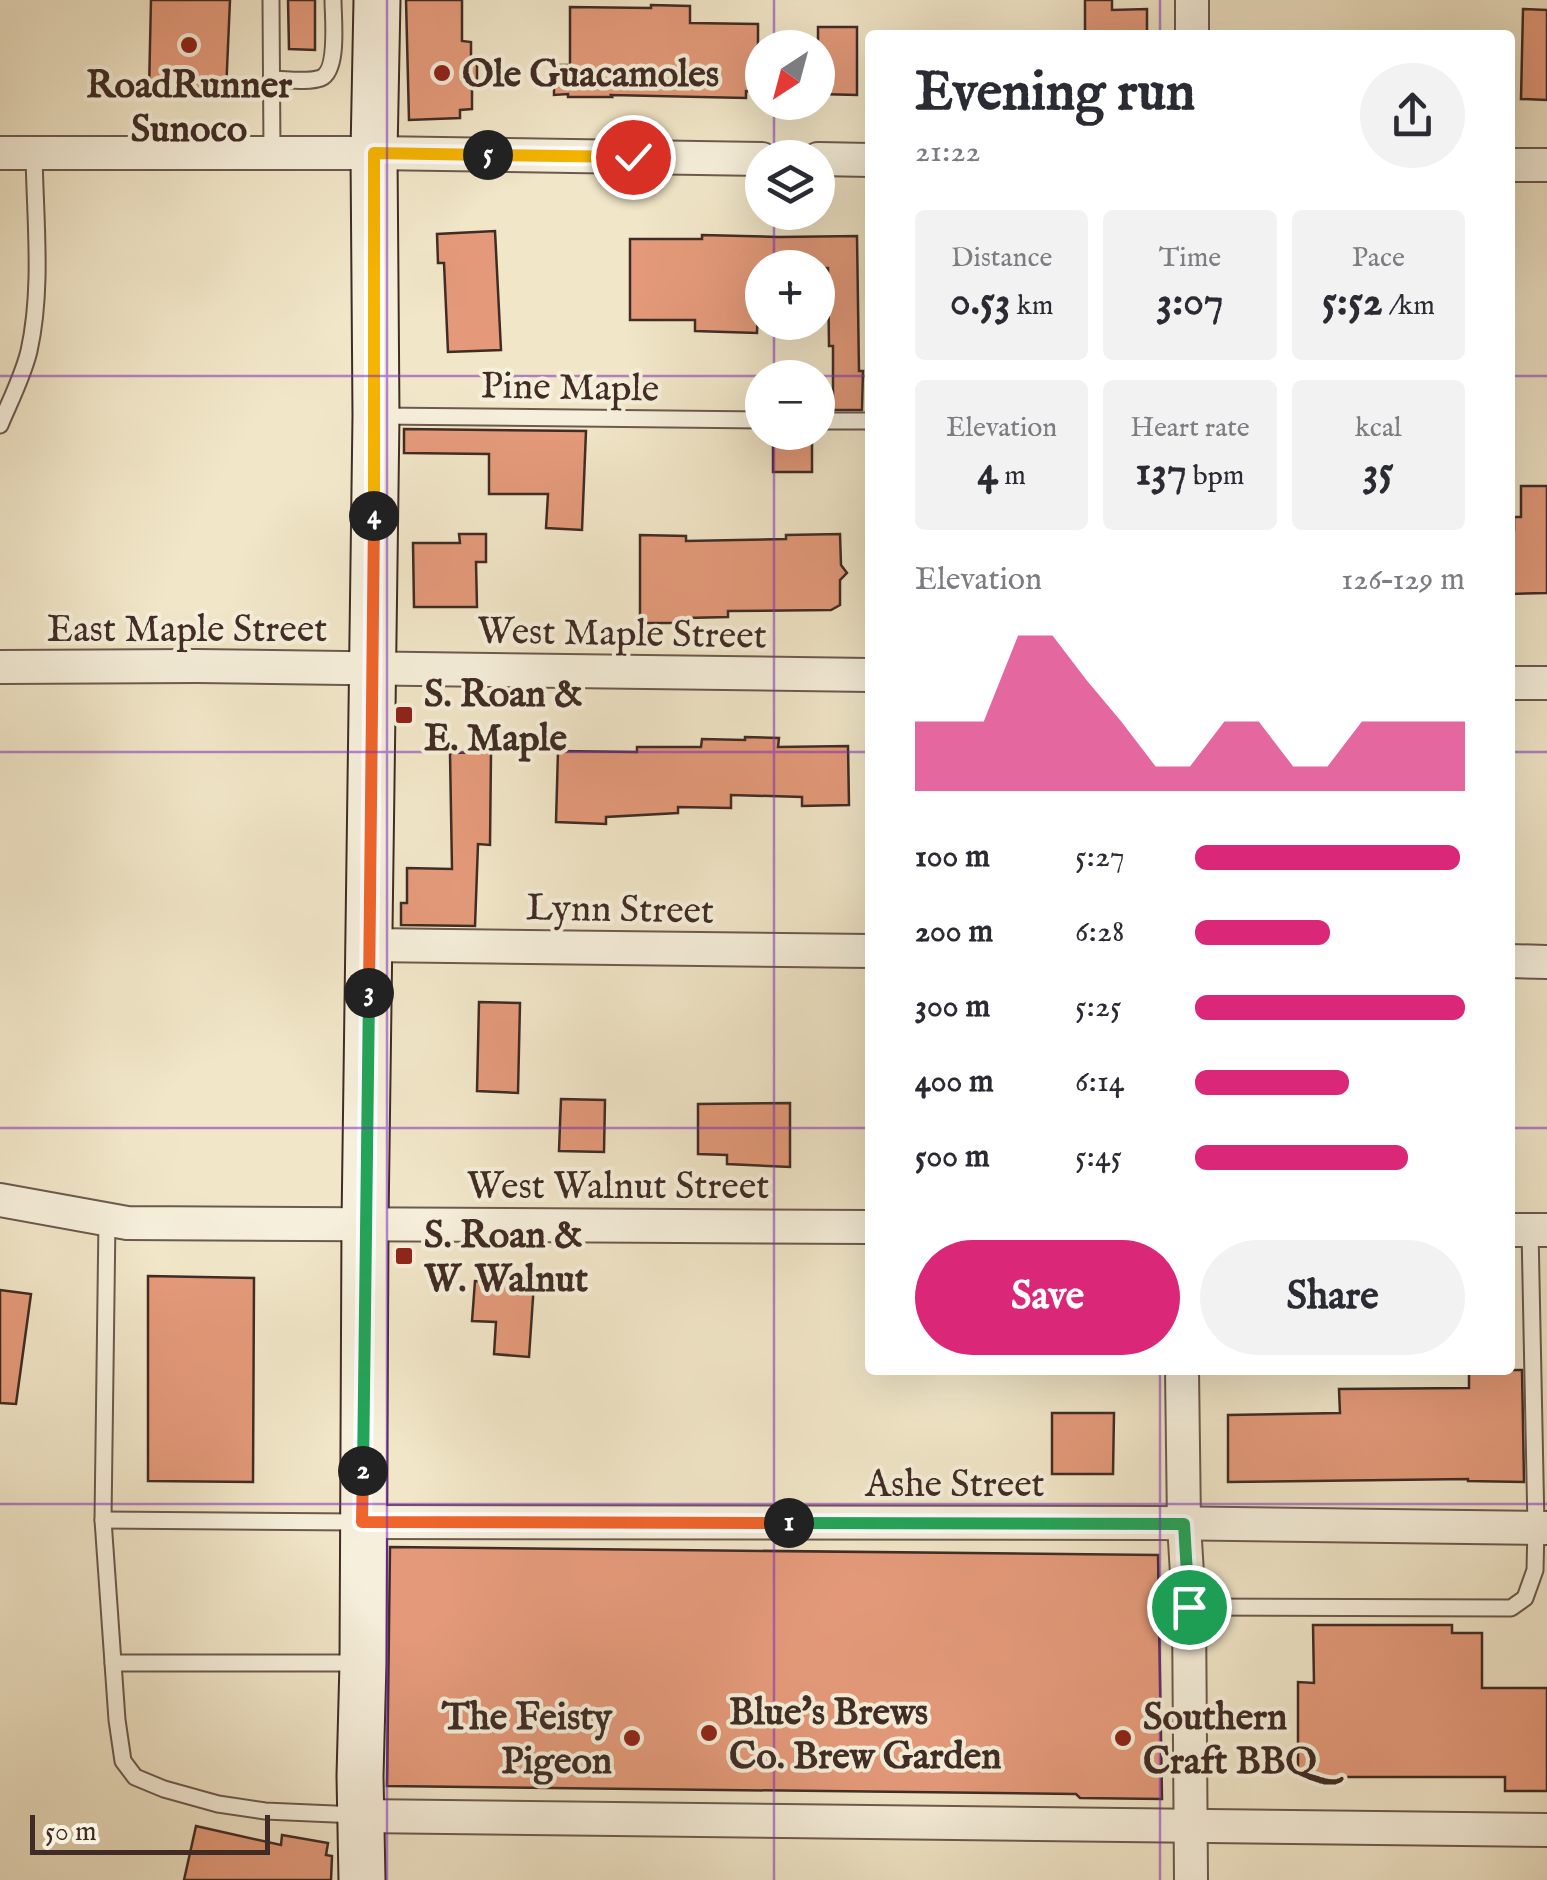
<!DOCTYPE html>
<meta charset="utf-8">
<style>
body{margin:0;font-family:"IM FELL English",serif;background:#f2f2f3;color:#2b2b33;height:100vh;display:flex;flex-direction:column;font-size:38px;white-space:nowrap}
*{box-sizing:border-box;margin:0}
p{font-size:32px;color:#7c7c81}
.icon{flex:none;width:55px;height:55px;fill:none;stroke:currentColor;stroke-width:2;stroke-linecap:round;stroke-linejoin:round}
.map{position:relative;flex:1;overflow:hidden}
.drawer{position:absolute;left:865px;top:30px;width:650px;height:1345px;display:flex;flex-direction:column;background:#fff;border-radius:10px;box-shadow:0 10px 40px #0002}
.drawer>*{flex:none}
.needle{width:65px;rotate:216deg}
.fabs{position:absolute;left:745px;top:30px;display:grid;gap:20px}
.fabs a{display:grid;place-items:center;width:90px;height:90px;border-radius:50%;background:#fff;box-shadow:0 10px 40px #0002;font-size:50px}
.scale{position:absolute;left:30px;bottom:25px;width:240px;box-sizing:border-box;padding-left:10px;border:5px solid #402c25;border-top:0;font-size:28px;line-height:35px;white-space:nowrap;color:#402c25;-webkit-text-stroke:8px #f6efdb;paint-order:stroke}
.pin{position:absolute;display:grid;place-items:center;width:85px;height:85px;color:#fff;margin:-42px;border:5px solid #fff;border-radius:50%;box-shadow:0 2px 10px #0007}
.km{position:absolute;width:50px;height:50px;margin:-25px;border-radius:50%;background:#222;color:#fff;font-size:28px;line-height:50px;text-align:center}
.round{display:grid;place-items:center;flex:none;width:105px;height:105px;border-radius:52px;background:#f2f2f3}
.summary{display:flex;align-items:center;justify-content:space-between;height:170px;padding:0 50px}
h1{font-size:55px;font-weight:800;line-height:75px}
.stats{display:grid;grid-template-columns:repeat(3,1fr);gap:15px;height:170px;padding:10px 50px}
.stats div{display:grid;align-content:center;border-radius:10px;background:#f2f2f3;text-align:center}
.stats b{font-size:42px;font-weight:800}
.stats small{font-size:28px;font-weight:400}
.stats p{font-size:28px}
.chart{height:280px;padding:20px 50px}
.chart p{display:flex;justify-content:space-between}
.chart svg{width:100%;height:180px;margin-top:10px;fill:#db2777;opacity:.7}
.action{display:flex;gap:20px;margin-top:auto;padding:20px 50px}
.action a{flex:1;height:115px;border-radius:60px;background:#db2777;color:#fff;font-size:40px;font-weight:800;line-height:115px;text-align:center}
.action a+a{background:#f2f2f3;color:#2b2b33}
ul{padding:0 50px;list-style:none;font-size:32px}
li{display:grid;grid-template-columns:160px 120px 1fr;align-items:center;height:75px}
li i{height:25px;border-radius:12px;background:#db2777}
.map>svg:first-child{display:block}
.building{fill:#e49a7a;stroke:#402c25;stroke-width:2.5}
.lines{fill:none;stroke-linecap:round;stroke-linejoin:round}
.lane-casing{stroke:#6c5a4e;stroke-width:19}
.street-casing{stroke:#6c5a4e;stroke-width:36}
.secondary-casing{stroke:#402c25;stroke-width:49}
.lane{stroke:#f6efdb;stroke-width:15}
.street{stroke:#f6efdb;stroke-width:32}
.secondary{stroke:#f6efdb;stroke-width:45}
.split-1-casing{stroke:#fff;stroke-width:20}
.split-2-casing{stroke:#fff;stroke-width:20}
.split-3-casing{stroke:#fff;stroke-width:20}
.split-4-casing{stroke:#fff;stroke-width:20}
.split-5-casing{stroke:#fff;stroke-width:20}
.split-6-casing{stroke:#fff;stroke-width:20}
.split-1{stroke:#22a559;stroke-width:12}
.split-2{stroke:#f0652b;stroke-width:12}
.split-3{stroke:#22a559;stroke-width:12}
.split-4{stroke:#f0652b;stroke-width:12}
.split-5{stroke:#f5b400;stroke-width:12}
.split-6{stroke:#f5b400;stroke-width:12}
.grid{fill:none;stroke:#7b2cbf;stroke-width:2.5;stroke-opacity:0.55}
.poi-dot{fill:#8f2418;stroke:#f6efdb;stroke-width:4}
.labels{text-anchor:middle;stroke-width:8;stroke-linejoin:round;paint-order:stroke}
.poi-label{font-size:38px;font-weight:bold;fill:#402c25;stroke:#f6efdb;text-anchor:start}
.street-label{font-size:38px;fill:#402c25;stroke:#f6efdb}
</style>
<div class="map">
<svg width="1547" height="1880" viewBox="0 0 1547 1880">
<rect width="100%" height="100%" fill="#f1e6c8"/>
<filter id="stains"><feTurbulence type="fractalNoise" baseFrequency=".002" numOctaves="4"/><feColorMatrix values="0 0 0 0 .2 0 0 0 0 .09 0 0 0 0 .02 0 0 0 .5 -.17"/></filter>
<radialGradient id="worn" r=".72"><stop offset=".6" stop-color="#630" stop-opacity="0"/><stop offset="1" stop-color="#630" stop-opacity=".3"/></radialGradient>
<!-- building -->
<g class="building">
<path d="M 151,0 L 230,0 L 226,92 L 149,91 Z"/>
<path d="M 288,0 L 315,0 L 315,50 L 289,49 Z"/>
<path d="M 406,0 L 462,0 L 462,41 L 471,42 L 471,57 L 477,57 L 477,88 L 472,88 L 472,109 L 460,110 L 460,118 L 409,120 Z"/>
<path d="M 1085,0 L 1112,0 L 1112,10 L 1147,9 L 1147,35 L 1085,35 Z"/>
<path d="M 651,5 L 690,6 L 690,23 L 758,24 L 758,92 L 746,91 L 746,98 L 611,95 L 612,97 L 568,97 L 568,94 L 554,95 L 554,65 L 570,65 L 570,7 L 651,8 Z"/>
<path d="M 1523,9 L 1547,10 L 1547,100 L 1521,99 Z"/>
<path d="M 818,27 L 857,27 L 857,95 L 818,94 Z"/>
<path d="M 495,231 L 501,350 L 448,352 L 444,263 L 438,263 L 437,234 Z"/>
<path d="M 702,235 L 779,237 L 857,236 L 859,371 L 863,371 L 862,410 L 833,410 L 833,346 L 829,346 L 828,268 L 759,268 L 757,333 L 695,331 L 695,320 L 630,320 L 630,239 L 702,239 Z"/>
<path d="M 404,429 L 586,431 L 582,530 L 546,528 L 548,494 L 489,494 L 489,454 L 404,453 Z"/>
<rect x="773" y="436" width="39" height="36"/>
<path d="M 1521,486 L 1547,486 L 1547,593 L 1510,594 L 1510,530 L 1514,530 L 1514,517 L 1521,517 Z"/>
<path d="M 459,534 L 486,534 L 486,562 L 476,562 L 477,607 L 414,607 L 413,543 L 460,543 Z"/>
<path d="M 840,534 L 841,565 L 847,573 L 840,580 L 840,605 L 831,610 L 728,611 L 728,617 L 685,618 L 685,623 L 640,623 L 640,535 L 686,536 L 686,541 L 786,539 L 786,535 Z"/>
<path d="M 745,737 L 779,738 L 778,747 L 848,746 L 849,805 L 802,806 L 802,797 L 731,795 L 731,808 L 678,807 L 678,813 L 606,817 L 606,824 L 556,822 L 558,751 L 637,752 L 637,747 L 701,747 L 702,739 L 745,740 Z"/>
<path d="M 491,752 L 490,845 L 478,844 L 475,926 L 401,925 L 401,903 L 407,903 L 407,868 L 452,869 L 450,753 Z"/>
<path d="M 479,1002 L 520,1003 L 518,1093 L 477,1091 Z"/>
<path d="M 561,1099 L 605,1100 L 604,1152 L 559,1151 Z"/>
<path d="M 790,1103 L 790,1167 L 727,1164 L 727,1155 L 698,1154 L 698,1104 Z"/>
<path d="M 493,1272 L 520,1273 L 519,1282 L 534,1283 L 529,1357 L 494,1354 L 496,1322 L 472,1321 L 475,1281 L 492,1282 Z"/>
<path d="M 148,1276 L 254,1278 L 253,1482 L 148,1481 Z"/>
<path d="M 0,1290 L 31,1294 L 16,1404 L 0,1403 Z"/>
<path d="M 1469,1370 L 1522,1370 L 1524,1482 L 1468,1481 L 1468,1479 L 1228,1482 L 1228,1415 L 1340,1413 L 1339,1389 L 1469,1388 Z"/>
<path d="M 1052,1413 L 1114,1413 L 1113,1474 L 1052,1474 Z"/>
<path d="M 390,1547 L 1158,1555 L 1162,1799 L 1080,1798 L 1076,1794 L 387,1786 Z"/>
<path d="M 1313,1625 L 1452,1625 L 1452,1633 L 1482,1633 L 1482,1688 L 1547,1688 L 1547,1791 L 1505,1791 L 1505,1777 L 1298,1777 L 1298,1682 L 1314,1683 Z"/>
<path d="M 196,1826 L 281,1845 L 282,1835 L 328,1843 L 326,1855 L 332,1856 L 331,1880 L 184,1880 Z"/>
</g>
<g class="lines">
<!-- lane casing -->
<g class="lane-casing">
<g id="lane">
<path d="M 271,0 L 272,153"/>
<path d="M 271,79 C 286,79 307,83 321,78 C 339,70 333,18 333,0"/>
<path d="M 380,416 L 762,420"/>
<path d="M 818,421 L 870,421"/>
<path d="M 0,425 C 10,401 23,376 29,351 C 43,288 35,219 34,154"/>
<path d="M 107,1220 L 103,1520 L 117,1720 L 123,1761 L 135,1777 L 164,1789 L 218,1804 L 265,1811 L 357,1815"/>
<path d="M 103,1520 L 358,1522"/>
<path d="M 1189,1607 L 1511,1608 L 1525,1598 L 1535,1570 L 1536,1527 L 1530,1230"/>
<path d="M 113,1663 L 359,1663"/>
</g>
</g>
<!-- street casing -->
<g class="street-casing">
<g id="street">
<path d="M 1192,0 L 1192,35"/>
<path d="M 0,153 L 374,153 L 762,159"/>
<path d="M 818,159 L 870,160"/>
<path d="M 1510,165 L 1547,165"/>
<path d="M 0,667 L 197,666 L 870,675"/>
<path d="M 1510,683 L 1547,683"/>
<path d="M 369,945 L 870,951"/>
<path d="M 1510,961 L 1547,962"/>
<path d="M 0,1200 L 127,1223 L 870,1227"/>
<path d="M 1510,1230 L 1547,1230"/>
<path d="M 1182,1370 L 1184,1524 L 1189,1607 L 1191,1880"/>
<path d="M 362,1522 L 1158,1523 L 1547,1528"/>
<path d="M 361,1816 L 1547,1830"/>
</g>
</g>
<!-- secondary casing -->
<g class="secondary-casing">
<path id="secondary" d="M 362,1880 L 360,1776 L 363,1663 L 365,1224 L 376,416 L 374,153 L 377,0"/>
</g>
<!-- lane -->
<use href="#lane" class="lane"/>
<!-- street -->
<use href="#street" class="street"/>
<!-- secondary -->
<use href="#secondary" class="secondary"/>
</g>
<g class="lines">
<!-- split-1 casing -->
<g class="split-1-casing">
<path id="split-1" d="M 789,1523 L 1184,1524 L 1189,1607"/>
</g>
<!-- split-2 casing -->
<g class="split-2-casing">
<path id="split-2" d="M 363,1471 L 362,1522 L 789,1523"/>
</g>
<!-- split-3 casing -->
<g class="split-3-casing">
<path id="split-3" d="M 363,1471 L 369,993"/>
</g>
<!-- split-4 casing -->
<g class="split-4-casing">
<path id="split-4" d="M 369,993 L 374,516"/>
</g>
<!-- split-5 casing -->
<g class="split-5-casing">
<path id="split-5" d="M 374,516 L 374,153 L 488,155"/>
</g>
<!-- split-6 casing -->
<g class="split-6-casing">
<path id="split-6" d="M 488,155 L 633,157"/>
</g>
<!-- split-1 -->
<use href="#split-1" class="split-1"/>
<!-- split-2 -->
<use href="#split-2" class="split-2"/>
<!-- split-3 -->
<use href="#split-3" class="split-3"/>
<!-- split-4 -->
<use href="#split-4" class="split-4"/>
<!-- split-5 -->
<use href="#split-5" class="split-5"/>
<!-- split-6 -->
<use href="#split-6" class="split-6"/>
</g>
<!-- grid -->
<path class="grid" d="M 387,0 L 387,1880M 774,0 L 774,48M 1160,0 L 1160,35M 774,102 L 774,158M 774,212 L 774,268M 774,322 L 774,378M 0,376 L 870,376M 1510,376 L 1547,376M 774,432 L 774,1880M 0,752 L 870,752M 1510,752 L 1547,752M 0,1128 L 870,1128M 1510,1128 L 1547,1128M 1160,1370 L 1160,1880M 0,1504 L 1547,1504"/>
<!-- markers -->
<g class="poi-dot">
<circle cx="189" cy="45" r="10"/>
<circle cx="442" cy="73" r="10"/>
<rect x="394" y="705" width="20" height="20" rx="5"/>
<rect x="394" y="1246" width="20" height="20" rx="5"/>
<circle cx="709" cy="1733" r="10"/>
<circle cx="632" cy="1738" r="10"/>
<circle cx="1123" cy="1738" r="10"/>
</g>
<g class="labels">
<!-- poi labels -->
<g class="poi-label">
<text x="462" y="86">Ole Guacamoles</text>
<text x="189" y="97" text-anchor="middle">RoadRunner<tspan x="189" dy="44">Sunoco</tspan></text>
<text x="424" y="706">S. Roan &amp;<tspan x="424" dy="44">E. Maple</tspan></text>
<text x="424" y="1247">S. Roan &amp;<tspan x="424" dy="44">W. Walnut</tspan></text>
<text x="729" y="1724">Blue's Brews<tspan x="729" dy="44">Co. Brew Garden</tspan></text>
<text x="612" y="1729" text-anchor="end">The Feisty<tspan x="612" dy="44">Pigeon</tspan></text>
<text x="1143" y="1729">Southern<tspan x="1143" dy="44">Craft BBQ</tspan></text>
</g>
<!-- street labels -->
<g class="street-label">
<text transform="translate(570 386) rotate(1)" y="13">Pine Maple</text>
<text x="187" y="641">East Maple Street</text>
<text transform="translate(622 632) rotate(1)" y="13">West Maple Street</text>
<text transform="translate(620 908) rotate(1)" y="13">Lynn Street</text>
<text x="618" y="1198">West Walnut Street</text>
<text x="955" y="1496">Ashe Street</text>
</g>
</g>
<rect width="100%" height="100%" filter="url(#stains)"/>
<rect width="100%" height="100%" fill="url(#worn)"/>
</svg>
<div class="fabs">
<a><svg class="needle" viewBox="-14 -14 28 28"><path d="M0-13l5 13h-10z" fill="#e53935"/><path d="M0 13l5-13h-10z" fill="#7c7c81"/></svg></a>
<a><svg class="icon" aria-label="layers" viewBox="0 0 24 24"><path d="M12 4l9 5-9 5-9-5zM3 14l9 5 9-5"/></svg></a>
<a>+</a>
<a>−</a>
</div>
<div class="scale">50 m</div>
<div class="pin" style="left:1189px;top:1607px;background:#1e9e55"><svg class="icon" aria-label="arrive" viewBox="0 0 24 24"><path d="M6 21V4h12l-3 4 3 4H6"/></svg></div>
<div class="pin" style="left:633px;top:157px;background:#d93025"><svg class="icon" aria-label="check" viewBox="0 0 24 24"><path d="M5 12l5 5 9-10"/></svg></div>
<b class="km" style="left:789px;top:1523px">1</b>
<b class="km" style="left:363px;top:1471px">2</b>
<b class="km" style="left:369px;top:993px">3</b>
<b class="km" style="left:374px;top:516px">4</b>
<b class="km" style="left:488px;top:155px">5</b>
<section class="drawer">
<div class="summary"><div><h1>Evening run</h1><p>21:22</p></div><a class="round"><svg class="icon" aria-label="share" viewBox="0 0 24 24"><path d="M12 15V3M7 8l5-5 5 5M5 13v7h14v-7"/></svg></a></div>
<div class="stats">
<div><p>Distance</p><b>0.53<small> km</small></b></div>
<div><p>Time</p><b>3:07</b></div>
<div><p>Pace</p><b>5:52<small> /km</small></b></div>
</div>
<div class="stats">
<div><p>Elevation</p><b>4<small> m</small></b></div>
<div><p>Heart rate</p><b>137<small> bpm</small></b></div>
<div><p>kcal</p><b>35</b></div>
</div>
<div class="chart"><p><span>Elevation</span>126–129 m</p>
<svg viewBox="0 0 160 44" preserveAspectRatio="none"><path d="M0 44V27L10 27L20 27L30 6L40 6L50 17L60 27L70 38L80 38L90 27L100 27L110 38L120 38L130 27L140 27L150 27L160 27V44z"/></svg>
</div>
<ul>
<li><b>100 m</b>5:27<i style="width:98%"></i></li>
<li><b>200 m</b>6:28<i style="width:50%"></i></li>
<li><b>300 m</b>5:25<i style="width:100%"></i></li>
<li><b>400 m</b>6:14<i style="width:57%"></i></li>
<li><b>500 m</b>5:45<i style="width:79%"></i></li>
</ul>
<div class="action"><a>Save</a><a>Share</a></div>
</section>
</div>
